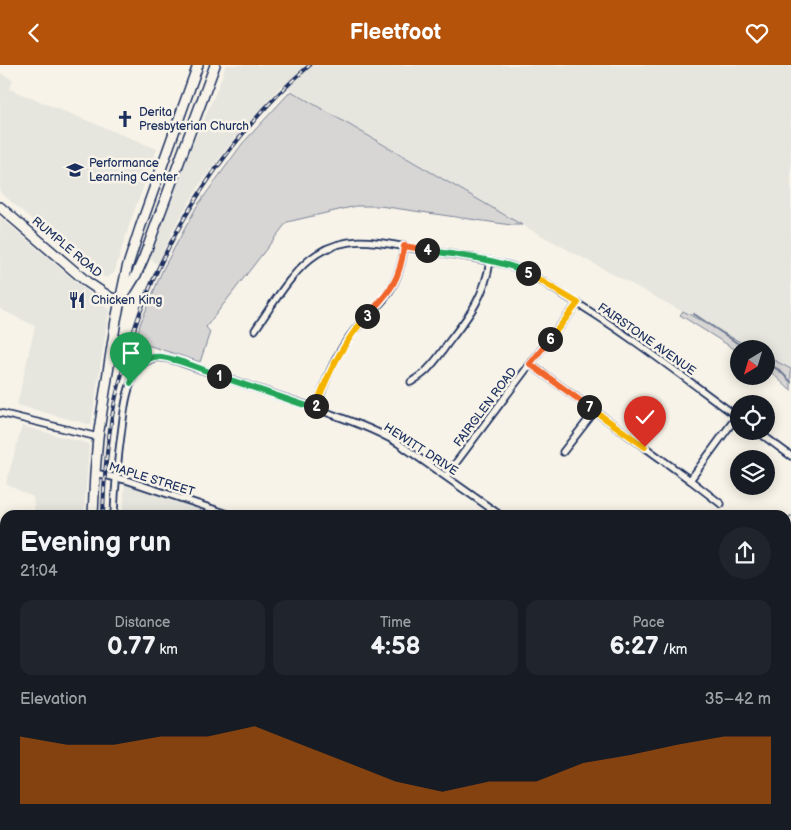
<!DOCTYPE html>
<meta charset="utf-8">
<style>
body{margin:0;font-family:"Balsamiq Sans",sans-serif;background:#20242c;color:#f1f3f6;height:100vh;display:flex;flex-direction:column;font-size:19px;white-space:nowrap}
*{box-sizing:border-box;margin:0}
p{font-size:16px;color:#9ea1a6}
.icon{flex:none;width:28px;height:28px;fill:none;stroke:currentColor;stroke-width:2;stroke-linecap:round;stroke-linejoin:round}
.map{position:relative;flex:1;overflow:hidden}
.details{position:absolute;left:0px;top:445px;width:791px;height:320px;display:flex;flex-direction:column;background:#171b24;border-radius:15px 15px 0 0;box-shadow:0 2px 12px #0003}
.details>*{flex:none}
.needle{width:32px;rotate:218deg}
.controls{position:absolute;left:730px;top:275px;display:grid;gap:10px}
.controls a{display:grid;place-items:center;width:45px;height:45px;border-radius:50%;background:#171b24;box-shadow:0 2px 12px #0003;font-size:25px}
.pin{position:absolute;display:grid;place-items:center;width:42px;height:42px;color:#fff;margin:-51px -21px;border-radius:50% 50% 50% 0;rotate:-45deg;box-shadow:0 0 5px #0007}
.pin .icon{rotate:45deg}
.km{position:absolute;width:25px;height:25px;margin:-12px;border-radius:50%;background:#222;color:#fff;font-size:14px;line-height:25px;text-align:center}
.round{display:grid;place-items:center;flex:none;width:52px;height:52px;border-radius:26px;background:#20242c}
.summary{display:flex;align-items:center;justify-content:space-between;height:85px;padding:0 20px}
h1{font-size:28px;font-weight:600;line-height:38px}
.stats{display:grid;grid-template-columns:repeat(3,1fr);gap:8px;height:85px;padding:5px 20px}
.stats div{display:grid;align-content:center;border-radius:12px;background:#20242c;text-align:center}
.stats b{font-size:25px;font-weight:600}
.stats small{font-size:14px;font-weight:400}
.stats p{font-size:14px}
.chart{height:140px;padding:10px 20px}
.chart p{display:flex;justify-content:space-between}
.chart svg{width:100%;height:90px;margin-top:5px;fill:#b45309;opacity:.7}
header{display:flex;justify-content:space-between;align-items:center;height:65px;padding:0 20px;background:#b45309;color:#fff;font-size:22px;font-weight:600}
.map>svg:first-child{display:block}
.built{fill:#e6e5de}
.green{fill:#d7d6d4;stroke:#798299}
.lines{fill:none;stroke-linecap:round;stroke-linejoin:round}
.stream{stroke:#727c95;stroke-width:2}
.street-casing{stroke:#1b2f5e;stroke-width:9}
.secondary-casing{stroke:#1b2f5e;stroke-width:12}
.street{stroke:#f7f3e8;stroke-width:5.5}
.secondary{stroke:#f7f3e8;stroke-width:9}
.rail-casing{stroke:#1b2f5e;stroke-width:4}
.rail{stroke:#f7f3e8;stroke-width:2;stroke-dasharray:5.5;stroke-linecap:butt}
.split-1-casing{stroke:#fff;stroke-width:10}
.split-2-casing{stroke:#fff;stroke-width:10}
.split-3-casing{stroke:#fff;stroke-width:10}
.split-4-casing{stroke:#fff;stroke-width:10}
.split-5-casing{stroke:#fff;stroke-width:10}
.split-6-casing{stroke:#fff;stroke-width:10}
.split-7-casing{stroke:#fff;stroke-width:10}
.split-8-casing{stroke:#fff;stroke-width:10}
.split-1{stroke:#22a559;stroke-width:6}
.split-2{stroke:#22a559;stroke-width:6}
.split-3{stroke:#f5b400;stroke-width:6}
.split-4{stroke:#f0652b;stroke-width:6}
.split-5{stroke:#22a559;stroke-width:6}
.split-6{stroke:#f5b400;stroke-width:6}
.split-7{stroke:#f0652b;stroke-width:6}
.split-8{stroke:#f5b400;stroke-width:6}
.labels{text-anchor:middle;stroke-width:5;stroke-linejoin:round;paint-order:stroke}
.poi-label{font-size:12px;fill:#1b2f5e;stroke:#f7f3e8;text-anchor:start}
.street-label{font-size:12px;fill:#1b2f5e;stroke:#f7f3e8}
</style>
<header><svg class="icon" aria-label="back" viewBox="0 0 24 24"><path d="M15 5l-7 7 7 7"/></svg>Fleetfoot<svg class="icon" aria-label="heart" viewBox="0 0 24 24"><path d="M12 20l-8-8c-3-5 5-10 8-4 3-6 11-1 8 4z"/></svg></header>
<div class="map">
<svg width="791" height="765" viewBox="0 0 791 765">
<rect width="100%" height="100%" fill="#f7f3e8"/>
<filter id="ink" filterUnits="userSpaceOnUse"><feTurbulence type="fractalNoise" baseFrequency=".02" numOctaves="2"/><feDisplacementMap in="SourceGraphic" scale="10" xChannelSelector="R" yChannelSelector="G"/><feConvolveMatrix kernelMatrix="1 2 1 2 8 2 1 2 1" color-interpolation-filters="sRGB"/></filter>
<g filter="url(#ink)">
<!-- built -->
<g class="built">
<path d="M 226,0 L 791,0 L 791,305 L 766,291 L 766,284 L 752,284 L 522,160 L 282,20 L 234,74 L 202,116 L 177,157 L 157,199 L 149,193 L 185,98 L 219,20 Z"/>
<path d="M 0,8 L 13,15 L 9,24 L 157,84 L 131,155 L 114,208 L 106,213 L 83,198 L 0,127 Z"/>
<path d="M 0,152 L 109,245 L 91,360 L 17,340 L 35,261 L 0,244 Z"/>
<path d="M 22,361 L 89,379 L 84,450 L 35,450 L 33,432 L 6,419 Z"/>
<path d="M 125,417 L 208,446 L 207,450 L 123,450 Z"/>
<path d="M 0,462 L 5,462 L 5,526 L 0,525 Z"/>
<path d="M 5,694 L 5,760 L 61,760 L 60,765 L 0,765 L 0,700 L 3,701 Z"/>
</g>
<!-- green -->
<g class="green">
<path d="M 291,26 L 522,160 L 511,160 L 380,141 L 356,141 L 287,157 L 206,262 L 210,267 L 200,297 L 135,276 L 141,257 L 163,204 L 197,141 L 242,79 Z"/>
<path d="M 683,246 L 753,284 L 739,284 L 739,287 L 680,250 Z"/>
<path d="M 766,291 L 791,304 L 791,326 L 772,308 L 766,304 Z"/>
<path d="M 369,760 L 524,760 L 525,765 L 367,765 Z"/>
<path d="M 541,760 L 690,760 L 690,765 L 559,765 Z"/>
</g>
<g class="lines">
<!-- stream -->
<g class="stream">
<path d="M 694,249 L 746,284"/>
<path d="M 766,298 L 779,305 L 791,317"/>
<path d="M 786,455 L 791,451"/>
<path d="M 478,760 L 482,765"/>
<path d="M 451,765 L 456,760"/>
</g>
<!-- street casing -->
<g class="street-casing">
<g id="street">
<path d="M 255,265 C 271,242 293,204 317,189 C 348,169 378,177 412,183 C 435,187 457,190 479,194 C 492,197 504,198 516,203 C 533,209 547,220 562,229 C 623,265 682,311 739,353"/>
<path d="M 530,299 L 690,415 L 721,439"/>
<path d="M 411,317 C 417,313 422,310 427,305 C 435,297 442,287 448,278 C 469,251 485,231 490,196"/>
<path d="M 316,344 C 324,318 334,293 350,271 C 360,257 373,247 384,234 C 396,219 402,201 404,181"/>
<path d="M 0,348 L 98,372"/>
<path d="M 757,366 L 791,391"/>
<path d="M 563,387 L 595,346"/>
<path d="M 95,408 L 126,415 L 231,450"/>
<path d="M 446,411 L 530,299 L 578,238"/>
<path d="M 690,415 L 737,351"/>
<path d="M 114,450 C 115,420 118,391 122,362 C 124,346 126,328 133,313 C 136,305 143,297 151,294 C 159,290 169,294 177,296 C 219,311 261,325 303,339 C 336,351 369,361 398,378 L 500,450"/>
<path d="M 786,517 L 791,512"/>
<path d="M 786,627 L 791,628"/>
<path d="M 786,759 L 791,760"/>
<path d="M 118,760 L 119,765"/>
<path d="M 742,760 L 742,765"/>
<path d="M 311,765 L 314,760"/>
</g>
</g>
<!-- secondary casing -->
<g class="secondary-casing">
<g id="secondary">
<path d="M 0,142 L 87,217 L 111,233 L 121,235"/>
<path d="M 125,228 L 136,210 L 144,192 L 215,0"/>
<path d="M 93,450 L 95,408 L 98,372 L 116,255 L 127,203 L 140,163 L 198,0"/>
<path d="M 225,760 L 228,765"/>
<path d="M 65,765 L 66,760"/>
</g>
</g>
<!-- street -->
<use href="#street" class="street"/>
<!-- secondary -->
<use href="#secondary" class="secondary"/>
<!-- rail casing -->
<g class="rail-casing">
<g id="rail">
<path d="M 103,450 C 104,413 107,377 114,341 C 116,329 120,317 123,304 C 126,293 128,282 132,271 C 164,170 229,69 310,0"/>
<path d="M 110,760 L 111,765"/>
</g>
</g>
<!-- rail -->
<use href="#rail" class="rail"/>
</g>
</g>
<g class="lines" filter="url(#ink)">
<!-- split-1 casing -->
<g class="split-1-casing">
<path id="split-1" d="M 131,318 C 135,308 142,295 154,292 C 169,290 204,305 219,311"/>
</g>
<!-- split-2 casing -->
<g class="split-2-casing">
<path id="split-2" d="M 219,311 L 316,344 L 316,341"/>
</g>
<!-- split-3 casing -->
<g class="split-3-casing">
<path id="split-3" d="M 316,341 C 328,308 343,277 367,251"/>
</g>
<!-- split-4 casing -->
<g class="split-4-casing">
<path id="split-4" d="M 367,251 C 390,226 400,216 404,181 L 427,185"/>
</g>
<!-- split-5 casing -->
<g class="split-5-casing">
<path id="split-5" d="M 427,185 C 459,191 499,194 528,208"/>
</g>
<!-- split-6 casing -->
<g class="split-6-casing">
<path id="split-6" d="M 528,208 L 578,238 L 550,274"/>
</g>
<!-- split-7 casing -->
<g class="split-7-casing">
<path id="split-7" d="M 550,274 L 530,299 L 589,342"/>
</g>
<!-- split-8 casing -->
<g class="split-8-casing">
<path id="split-8" d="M 589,342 L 645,382"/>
</g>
<!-- split-1 -->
<use href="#split-1" class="split-1"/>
<!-- split-2 -->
<use href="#split-2" class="split-2"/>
<!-- split-3 -->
<use href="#split-3" class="split-3"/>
<!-- split-4 -->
<use href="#split-4" class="split-4"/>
<!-- split-5 -->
<use href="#split-5" class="split-5"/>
<!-- split-6 -->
<use href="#split-6" class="split-6"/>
<!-- split-7 -->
<use href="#split-7" class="split-7"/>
<!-- split-8 -->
<use href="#split-8" class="split-8"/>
</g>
<!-- icons -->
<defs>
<g id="church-bare" transform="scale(1.35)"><path d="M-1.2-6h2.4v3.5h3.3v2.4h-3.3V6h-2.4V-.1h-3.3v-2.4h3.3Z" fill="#1b2f5e" stroke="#f7f3e8" stroke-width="2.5" paint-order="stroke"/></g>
<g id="school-bare" transform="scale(1.35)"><path d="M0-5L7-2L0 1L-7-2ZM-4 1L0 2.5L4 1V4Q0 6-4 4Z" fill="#1b2f5e" stroke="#f7f3e8" stroke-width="2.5" paint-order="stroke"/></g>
<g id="restaurant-bare" transform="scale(1.35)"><path d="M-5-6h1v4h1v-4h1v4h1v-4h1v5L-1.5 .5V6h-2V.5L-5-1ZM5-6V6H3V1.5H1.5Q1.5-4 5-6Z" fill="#1b2f5e" stroke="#f7f3e8" stroke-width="2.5" paint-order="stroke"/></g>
</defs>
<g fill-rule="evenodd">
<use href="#church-bare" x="125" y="54"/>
<use href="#school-bare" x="75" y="105"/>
<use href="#restaurant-bare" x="77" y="235"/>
</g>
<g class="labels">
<!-- poi labels -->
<g class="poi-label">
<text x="139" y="51">Derita<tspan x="139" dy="14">Presbyterian Church</tspan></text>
<text x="89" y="102">Performance<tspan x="89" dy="14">Learning Center</tspan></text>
<text x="91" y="239">Chicken King</text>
</g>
<!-- street labels -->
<g class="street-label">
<text transform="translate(67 182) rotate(40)" y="4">RUMPLE ROAD</text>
<text transform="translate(647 274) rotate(35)" y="4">FAIRSTONE AVENUE</text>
<text transform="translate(485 342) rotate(-53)" y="4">FAIRGLEN ROAD</text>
<text transform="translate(421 384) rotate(33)" y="4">HEWITT DRIVE</text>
<text transform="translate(152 414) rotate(17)" y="4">MAPLE STREET</text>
</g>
</g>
</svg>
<div class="controls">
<a><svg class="needle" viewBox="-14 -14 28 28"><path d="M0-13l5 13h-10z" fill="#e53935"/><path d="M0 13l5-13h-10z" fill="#9ea1a6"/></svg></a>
<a><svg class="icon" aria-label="locate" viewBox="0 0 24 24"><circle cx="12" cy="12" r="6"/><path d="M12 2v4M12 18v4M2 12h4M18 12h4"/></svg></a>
<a><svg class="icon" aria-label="layers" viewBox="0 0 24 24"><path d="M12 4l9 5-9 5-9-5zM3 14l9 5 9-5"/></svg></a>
</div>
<div class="pin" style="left:131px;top:318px;background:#1e9e55"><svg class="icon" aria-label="arrive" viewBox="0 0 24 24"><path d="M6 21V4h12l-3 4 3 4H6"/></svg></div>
<div class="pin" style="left:645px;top:382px;background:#d93025"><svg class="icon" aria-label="check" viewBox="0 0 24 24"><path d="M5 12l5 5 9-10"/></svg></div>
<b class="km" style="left:219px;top:311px">1</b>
<b class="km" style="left:316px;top:341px">2</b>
<b class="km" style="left:367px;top:251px">3</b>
<b class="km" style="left:427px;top:185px">4</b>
<b class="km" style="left:528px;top:208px">5</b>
<b class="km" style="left:550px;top:274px">6</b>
<b class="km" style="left:589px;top:342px">7</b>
<section class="details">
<div class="summary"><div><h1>Evening run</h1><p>21:04</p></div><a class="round"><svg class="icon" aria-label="share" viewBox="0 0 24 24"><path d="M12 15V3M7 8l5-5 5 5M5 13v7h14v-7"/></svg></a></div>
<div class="stats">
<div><p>Distance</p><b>0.77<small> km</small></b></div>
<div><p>Time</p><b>4:58</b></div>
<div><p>Pace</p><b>6:27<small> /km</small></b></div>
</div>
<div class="chart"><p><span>Elevation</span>35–42 m</p>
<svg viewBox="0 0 160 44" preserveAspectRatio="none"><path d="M0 44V11L10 15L20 15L30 11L40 11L50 6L60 15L70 24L80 33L90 38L100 33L110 33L120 24L130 20L140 15L150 11L160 11V44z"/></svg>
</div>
</section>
</div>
